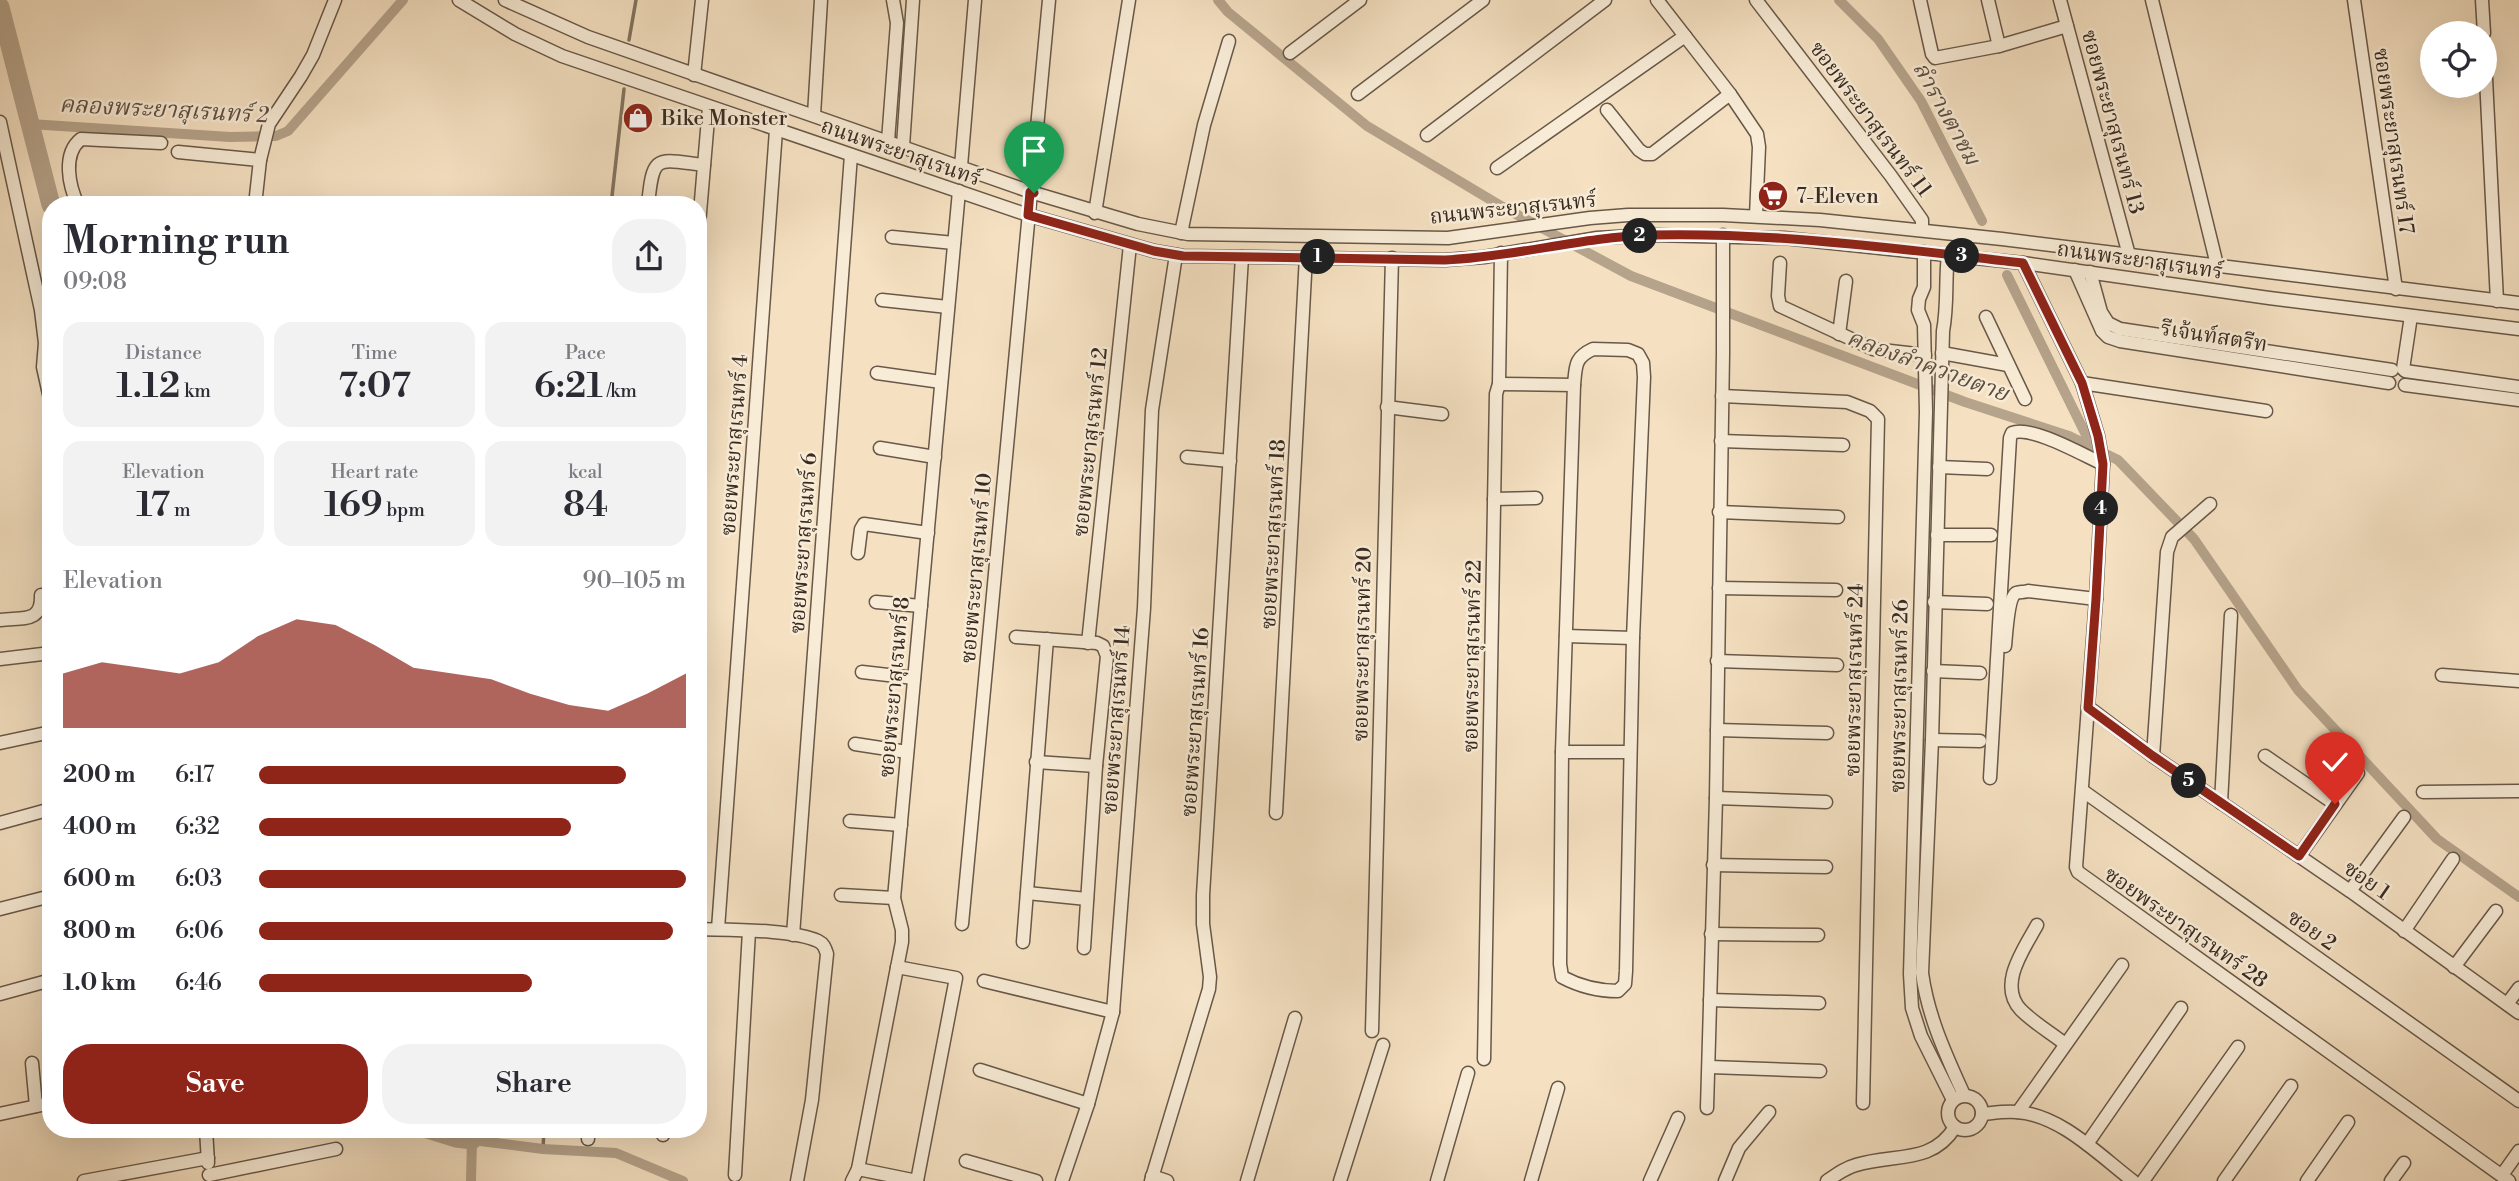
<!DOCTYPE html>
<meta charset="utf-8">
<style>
body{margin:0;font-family:"Libre Bodoni","Noto Serif Thai",serif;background:#f2f2f3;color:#2b2b33;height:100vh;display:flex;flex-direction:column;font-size:26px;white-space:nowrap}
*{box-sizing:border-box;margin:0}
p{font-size:23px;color:#7c7c81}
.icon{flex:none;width:38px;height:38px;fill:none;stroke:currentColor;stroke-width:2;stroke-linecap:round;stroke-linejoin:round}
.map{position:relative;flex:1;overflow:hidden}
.details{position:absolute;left:42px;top:196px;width:665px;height:942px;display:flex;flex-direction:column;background:#fff;border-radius:28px;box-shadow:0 7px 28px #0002}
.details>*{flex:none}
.controls{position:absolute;left:2420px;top:21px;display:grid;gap:14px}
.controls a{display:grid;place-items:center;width:77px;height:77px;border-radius:50%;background:#fff;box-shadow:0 7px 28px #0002;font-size:35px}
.pin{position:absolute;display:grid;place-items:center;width:60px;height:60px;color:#fff;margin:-72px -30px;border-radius:50% 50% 50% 0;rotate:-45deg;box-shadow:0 0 7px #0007}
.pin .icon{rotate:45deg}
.km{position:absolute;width:35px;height:35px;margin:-18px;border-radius:50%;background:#222;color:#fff;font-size:19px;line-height:35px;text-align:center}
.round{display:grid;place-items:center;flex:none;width:74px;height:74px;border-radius:28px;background:#f2f2f3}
.overview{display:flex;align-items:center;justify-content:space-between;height:119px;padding:0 21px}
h1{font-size:38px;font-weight:600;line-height:52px}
.metrics{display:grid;grid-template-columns:repeat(3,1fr);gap:10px;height:119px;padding:7px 21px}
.metrics div{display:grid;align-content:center;border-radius:18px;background:#f2f2f3;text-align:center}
.metrics b{font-size:35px;font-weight:600}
.metrics small{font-size:19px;font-weight:400}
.metrics p{font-size:19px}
.chart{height:196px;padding:14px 21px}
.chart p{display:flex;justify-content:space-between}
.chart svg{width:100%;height:126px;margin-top:7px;fill:#8f2418;opacity:.7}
.primary-button{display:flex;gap:14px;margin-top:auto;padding:14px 21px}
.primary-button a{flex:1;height:80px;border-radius:28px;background:#8f2418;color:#fff;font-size:28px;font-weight:600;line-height:80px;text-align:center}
.primary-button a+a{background:#f2f2f3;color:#2b2b33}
ul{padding:0 21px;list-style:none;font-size:23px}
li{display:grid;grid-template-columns:112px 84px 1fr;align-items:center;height:52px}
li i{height:18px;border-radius:9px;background:#8f2418}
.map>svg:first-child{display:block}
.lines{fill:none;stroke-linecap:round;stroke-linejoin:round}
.stream{stroke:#837361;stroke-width:3.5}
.canal{stroke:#b5a38b;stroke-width:10}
.river{stroke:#b5a38b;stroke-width:19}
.minor-casing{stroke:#685849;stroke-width:15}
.minor{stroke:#f8ecd7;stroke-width:12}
.route-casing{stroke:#fff;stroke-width:14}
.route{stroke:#8f2418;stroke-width:9}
.labels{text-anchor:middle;stroke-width:5;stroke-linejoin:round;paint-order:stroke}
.poi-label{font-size:21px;fill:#392a21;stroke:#f8ecd7;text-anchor:start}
.street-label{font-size:21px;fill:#392a21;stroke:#f8ecd7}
.water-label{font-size:23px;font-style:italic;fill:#5e4e41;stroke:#f8ecd7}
</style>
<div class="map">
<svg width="2519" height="1181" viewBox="0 0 2519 1181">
<rect width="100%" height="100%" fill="#f5e1c2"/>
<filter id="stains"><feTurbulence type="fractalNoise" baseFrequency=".00286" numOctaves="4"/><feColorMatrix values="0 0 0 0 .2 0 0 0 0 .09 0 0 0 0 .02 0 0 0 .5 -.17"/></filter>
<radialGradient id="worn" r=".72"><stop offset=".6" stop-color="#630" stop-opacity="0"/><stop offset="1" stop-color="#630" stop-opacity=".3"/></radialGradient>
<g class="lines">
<!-- stream -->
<g class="stream">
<path d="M 629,40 L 636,0"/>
<path d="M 611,205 L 624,89"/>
<path d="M 543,1149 L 544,1129"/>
</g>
<!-- canal -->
<g class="canal">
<path d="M 1218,0 L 1228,12 L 1367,126 L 1501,206 L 1631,276 L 1965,402 L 2069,436 L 2118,460 L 2194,539 L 2298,690 L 2437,839 L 2519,897"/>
<path d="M 1839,0 L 1878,39 L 1921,101 L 1982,221"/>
<path d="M 30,124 L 230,137 L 276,136 L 288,131 L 403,0"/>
<path d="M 2007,275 L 2091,445"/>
<path d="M 471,1181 L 472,1140 L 543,1149 L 616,1153 L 683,1181"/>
</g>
<!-- river -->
<g class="river">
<path d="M 0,7 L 51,205"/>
<path d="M 427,1129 L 456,1138 L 472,1140"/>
</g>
<!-- minor casing -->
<g class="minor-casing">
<g id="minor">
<path d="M 459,0 L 515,34 L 562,56 L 1028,215 L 1154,251 L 1183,256 L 1445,260 L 1484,257 L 1597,238 L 1651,235 L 1784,238 L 2023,263 L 2269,298 L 2519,329"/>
<path d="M 505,0 L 588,37 L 1034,193 L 1138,224 L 1188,234 L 1448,238 L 1590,218 L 1628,215 L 1723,215 L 1820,220 L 2002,239 L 2519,303"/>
<path d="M 1657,0 L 1730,94 L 1757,134 L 1759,147 L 1756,216"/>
<path d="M 1756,0 L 1891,176 L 1922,220 L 1922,230"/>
<path d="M 1920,0 L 1932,54 L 1935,58 L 1999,46 L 2067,26"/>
<path d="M 1988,0 L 1999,46"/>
<path d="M 2060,0 L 2129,255"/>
<path d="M 2152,0 L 2217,265"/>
<path d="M 2354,0 L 2396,289"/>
<path d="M 2482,0 L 2484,33"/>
<path d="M 1290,53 L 1360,0"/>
<path d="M 2485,58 L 2497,301"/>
<path d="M 694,75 L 702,0"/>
<path d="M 1358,94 L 1483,0"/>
<path d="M 1607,110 L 1639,150 L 1645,154 L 1652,154 L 1730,94"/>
<path d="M 814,115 L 821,0"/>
<path d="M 0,122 L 41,310 L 45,343 L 43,367 L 51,403"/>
<path d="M 1427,135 L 1605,0"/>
<path d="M 888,141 L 897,23 L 893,0"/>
<path d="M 903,146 L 913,0"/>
<path d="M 178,152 L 260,160 L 255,205"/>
<path d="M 260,160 L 269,124 L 301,76 L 313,55 L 335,0"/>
<path d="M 961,166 L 975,0"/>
<path d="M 1497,168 L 1685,36"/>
<path d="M 78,205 C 69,186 62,154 81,139 L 161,143"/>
<path d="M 648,205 C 653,153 656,159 704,165"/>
<path d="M 1095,213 L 1129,0"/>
<path d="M 1181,233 L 1204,125 L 1229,41"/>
<path d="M 698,236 L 709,107"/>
<path d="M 892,237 L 954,243"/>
<path d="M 1924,252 L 1924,287 L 1919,299 L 1918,310 L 1924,325 L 1926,412 L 1910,974 L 1912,1008 L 1921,1036 L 1953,1100"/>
<path d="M 1948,254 C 1945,280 1948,305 1943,331 L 1932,740 L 1922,973 C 1928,1017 1946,1055 1964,1095"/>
<path d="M 1780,263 L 1778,296 L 1780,306 L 1873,349 L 1925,355"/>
<path d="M 2023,263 L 2082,383 L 2098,436 L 2103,464 L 2096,599 L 2076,867 L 2078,872 L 2509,1181"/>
<path d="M 2075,270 L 2102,331 L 2108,337 L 2120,341 L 2389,383"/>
<path d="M 2090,272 L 2101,312 L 2108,323 L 2120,329 L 2392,370"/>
<path d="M 882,300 L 948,307"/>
<path d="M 1986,317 L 2025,399"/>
<path d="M 1839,334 L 1846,281"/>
<path d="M 1593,349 L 1628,350 L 1638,354 L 1643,363 L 1644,377 L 1633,638 L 1626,971 L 1625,984 L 1618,991 C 1599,991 1579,986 1562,977 L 1560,964 L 1562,752 L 1574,385 C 1576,366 1574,358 1593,349 Z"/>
<path d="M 1942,353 L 2008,365"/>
<path d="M 2403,369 L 2411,316"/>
<path d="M 2405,371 L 2519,387"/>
<path d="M 877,373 L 941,382"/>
<path d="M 2082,383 L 2266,411"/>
<path d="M 1499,384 L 1574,385"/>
<path d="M 2405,385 L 2519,400"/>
<path d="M 1722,396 L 1847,402 L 1870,411 L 1878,419 L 1863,1103"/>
<path d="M 1387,407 L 1442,414"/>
<path d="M 1721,441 L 1843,445"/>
<path d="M 880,448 L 935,457"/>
<path d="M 1187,457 L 1230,461"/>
<path d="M 1939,467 L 1987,469"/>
<path d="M 1494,499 L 1536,498"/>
<path d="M 1719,512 L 1838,517"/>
<path d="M 1937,535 L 1991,535"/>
<path d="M 858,553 L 861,529 L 864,524 L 928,533"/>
<path d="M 1719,588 L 1836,590"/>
<path d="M 876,602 L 921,606"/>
<path d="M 1934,602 L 1987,604"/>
<path d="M 0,620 C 23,617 42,623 41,595"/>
<path d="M 1566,636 L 1633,638"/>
<path d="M 1016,637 L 1097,643 L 1103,646 L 1107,656 L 1096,766 L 1084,948"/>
<path d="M 1088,643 L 1130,245"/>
<path d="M 2005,646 C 2006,636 2008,598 2016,593 C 2017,592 2026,592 2028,591 L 2096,599"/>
<path d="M 0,659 L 51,653"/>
<path d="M 1717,661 L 1837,665"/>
<path d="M 1933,671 L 1980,673"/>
<path d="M 862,672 L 914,678"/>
<path d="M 2442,675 L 2519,681"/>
<path d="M 2088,707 L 2153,756 L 2350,891 L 2519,1013"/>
<path d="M 1717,730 L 1827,733"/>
<path d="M 1932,740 L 1980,741"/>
<path d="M 0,743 L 51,732"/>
<path d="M 855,744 L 907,752"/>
<path d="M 1562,752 L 1629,752"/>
<path d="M 2153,756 L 2167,552 L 2172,537 L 2210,504"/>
<path d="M 2265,756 L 2335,804"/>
<path d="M 1036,762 L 1096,766"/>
<path d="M 1990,778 L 2010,438 L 2012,433 C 2031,425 2083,455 2103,464"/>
<path d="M 2083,791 L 2519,1101"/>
<path d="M 2423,792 L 2519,791"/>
<path d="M 1716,798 L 1826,802"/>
<path d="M 2221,803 L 2231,615"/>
<path d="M 1276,813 L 1306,256"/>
<path d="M 850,821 L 901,825"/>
<path d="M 0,823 L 51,809"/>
<path d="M 2299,856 L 2358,773"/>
<path d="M 1713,865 L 1826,867"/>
<path d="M 2350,891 L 2404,817"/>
<path d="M 1027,893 L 1087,899"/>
<path d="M 841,895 L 894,898"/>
<path d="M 0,909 L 51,896"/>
<path d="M 962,924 L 1049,0"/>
<path d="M 2037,925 C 2024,949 1997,985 2021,1010 C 2034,1023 2051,1033 2065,1044"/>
<path d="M 698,929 C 727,930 793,929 818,941 C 824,944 825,948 827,954 L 812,1100 L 797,1181"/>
<path d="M 718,929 L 776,130"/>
<path d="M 2404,931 L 2453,859"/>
<path d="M 1711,934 L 1818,935"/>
<path d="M 793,935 L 851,155"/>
<path d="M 1023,942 L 1047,639"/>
<path d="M 897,967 L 956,978 L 917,1181"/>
<path d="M 2454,967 L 2496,911"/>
<path d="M 984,981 L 1113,1012"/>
<path d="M 0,994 L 51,980"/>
<path d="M 1710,1000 L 1819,1003"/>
<path d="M 2507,1004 L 2519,988"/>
<path d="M 1372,1031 L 1392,258"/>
<path d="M 1484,1059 L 1496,394 L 1499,384 L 1501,253"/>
<path d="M 32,1063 L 36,1106"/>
<path d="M 1710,1067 L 1820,1071"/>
<path d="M 980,1070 L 1088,1104"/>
<circle cx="1965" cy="1113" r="17"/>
<path d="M 1707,1108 L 1716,798 L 1723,354 L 1723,235"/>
<path d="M 2018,1112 L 2122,965"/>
<path d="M 0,1114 L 51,1103"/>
<path d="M 1982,1114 C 1993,1113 2005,1111 2016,1112 C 2060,1114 2100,1156 2133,1181"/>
<path d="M 206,1129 L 208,1163"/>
<path d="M 663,1135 L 663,1129"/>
<path d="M 588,1139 L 588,1129"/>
<path d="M 2087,1144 L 2181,1008"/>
<path d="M 966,1161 L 1036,1181"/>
<path d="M 858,1169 L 917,1181"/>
<path d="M 209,1175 L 336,1149"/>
<path d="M 735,1175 L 749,931"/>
<path d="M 2502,1175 L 2519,1151"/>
<path d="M 1152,1176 L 1167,1181"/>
<path d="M 84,1181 L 208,1158"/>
<path d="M 852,1181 L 858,1169 L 902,942 L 902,930 L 894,898 L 959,191"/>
<path d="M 1062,1181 L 1088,1104 L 1113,1012 L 1144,608 L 1152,410 L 1176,255"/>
<path d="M 1151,1181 L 1209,989 L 1210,977 L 1203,924 L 1203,895 L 1242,257"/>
<path d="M 1247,1181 L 1295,1018"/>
<path d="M 1340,1181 L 1383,1045"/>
<path d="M 1437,1181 L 1468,1073"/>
<path d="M 1531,1181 L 1558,1088"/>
<path d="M 1650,1181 L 1678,1118"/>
<path d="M 1725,1181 L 1739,1148 L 1769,1112"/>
<path d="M 1827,1181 C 1837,1174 1845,1168 1856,1165 C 1893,1153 1932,1165 1955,1127"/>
<path d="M 2143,1181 L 2238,1047"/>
<path d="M 2224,1181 L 2291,1086"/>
<path d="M 2307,1181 L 2348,1122"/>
<path d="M 2391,1181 L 2404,1163"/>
</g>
</g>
<!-- minor -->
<use href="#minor" class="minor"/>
</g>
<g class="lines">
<!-- route casing -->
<g class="route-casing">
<path id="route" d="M 1034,193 L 1030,192 L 1028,215 L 1154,251 L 1183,256 L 1445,260 C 1514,257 1582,237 1651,235 C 1775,232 1900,249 2023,263 L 2082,383 L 2098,436 L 2103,464 L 2096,599 L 2088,708 L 2153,756 L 2299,856 L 2335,804"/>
</g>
<!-- route -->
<use href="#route" class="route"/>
</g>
<!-- icons -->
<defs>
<g id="shop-disc" transform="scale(1.575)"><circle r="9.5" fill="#8f2418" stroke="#f8ecd7"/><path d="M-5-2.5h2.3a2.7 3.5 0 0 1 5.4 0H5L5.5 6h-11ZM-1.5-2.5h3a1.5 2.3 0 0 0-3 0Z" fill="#fff"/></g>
<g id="supermarket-disc" transform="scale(1.575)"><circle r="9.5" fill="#8f2418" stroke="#f8ecd7"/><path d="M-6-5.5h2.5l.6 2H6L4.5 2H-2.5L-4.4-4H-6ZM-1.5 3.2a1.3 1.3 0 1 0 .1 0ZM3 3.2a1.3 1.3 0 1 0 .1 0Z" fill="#fff"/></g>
</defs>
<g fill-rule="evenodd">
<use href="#shop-disc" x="638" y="118"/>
<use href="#supermarket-disc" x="1773" y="196"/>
</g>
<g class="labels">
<!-- poi labels -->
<g class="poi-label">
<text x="661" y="125">Bike Monster</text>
<text x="1796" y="203">7-Eleven</text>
</g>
<!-- street labels -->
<g class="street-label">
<text transform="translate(1871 119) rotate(53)" y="7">ซอยพระยาสุเรนทร์ 11</text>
<text transform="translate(2113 122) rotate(75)" y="7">ซอยพระยาสุเรนทร์ 13</text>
<text transform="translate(2394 141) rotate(82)" y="7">ซอยพระยาสุเรนทร์ 17</text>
<text transform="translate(901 152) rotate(19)" y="7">ถนนพระยาสุเรนทร์</text>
<text transform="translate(1513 208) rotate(-6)" y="7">ถนนพระยาสุเรนทร์</text>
<text transform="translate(2140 260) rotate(8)" y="7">ถนนพระยาสุเรนทร์</text>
<text transform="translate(2214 336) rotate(9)" y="7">รีเจ้นท์สตรีท</text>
<text transform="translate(1090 442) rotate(-84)" y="7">ซอยพระยาสุเรนทร์ 12</text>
<text transform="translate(734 445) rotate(-86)" y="7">ซอยพระยาสุเรนทร์ 4</text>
<text transform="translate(1273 534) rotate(-87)" y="7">ซอยพระยาสุเรนทร์ 18</text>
<text transform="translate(803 543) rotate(-86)" y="7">ซอยพระยาสุเรนทร์ 6</text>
<text transform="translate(976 568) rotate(-85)" y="7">ซอยพระยาสุเรนทร์ 10</text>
<text transform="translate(1362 644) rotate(-89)" y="7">ซอยพระยาสุเรนทร์ 20</text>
<text transform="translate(1472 656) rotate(-89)" y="7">ซอยพระยาสุเรนทร์ 22</text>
<text transform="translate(1854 680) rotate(-89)" y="7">ซอยพระยาสุเรนทร์ 24</text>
<text transform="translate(894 687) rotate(-85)" y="7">ซอยพระยาสุเรนทร์ 8</text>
<text transform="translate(1899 696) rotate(-89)" y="7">ซอยพระยาสุเรนทร์ 26</text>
<text transform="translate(1116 720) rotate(-86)" y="7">ซอยพระยาสุเรนทร์ 14</text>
<text transform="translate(1195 722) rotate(-86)" y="7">ซอยพระยาสุเรนทร์ 16</text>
<text transform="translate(2367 880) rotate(35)" y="7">ซอย 1</text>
<text transform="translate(2186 927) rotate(35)" y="7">ซอยพระยาสุเรนทร์ 28</text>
<text transform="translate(2312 930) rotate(35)" y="7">ซอย 2</text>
</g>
<!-- water labels -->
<g class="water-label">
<text transform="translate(164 109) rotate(3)" y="8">คลองพระยาสุเรนทร์ 2</text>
<text transform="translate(1947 113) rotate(61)" y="8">ลำรางตาชม</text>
<text transform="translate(1928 365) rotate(20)" y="8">คลองลำควายตาย</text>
</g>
</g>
<rect width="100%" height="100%" filter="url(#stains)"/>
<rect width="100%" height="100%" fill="url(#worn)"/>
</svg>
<div class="controls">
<a><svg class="icon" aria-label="locate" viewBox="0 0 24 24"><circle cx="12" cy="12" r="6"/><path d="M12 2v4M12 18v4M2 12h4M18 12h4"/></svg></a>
</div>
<div class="pin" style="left:1034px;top:193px;background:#1e9e55"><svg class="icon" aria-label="arrive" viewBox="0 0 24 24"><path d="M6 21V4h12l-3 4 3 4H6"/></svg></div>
<div class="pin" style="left:2335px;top:804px;background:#d93025"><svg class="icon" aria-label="check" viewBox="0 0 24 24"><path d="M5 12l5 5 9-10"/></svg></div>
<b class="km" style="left:1318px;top:257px">1</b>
<b class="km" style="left:1640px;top:236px">2</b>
<b class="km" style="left:1962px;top:256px">3</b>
<b class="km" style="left:2101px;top:509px">4</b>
<b class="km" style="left:2189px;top:781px">5</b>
<section class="details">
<div class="overview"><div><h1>Morning run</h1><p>09:08</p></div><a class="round"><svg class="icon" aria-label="share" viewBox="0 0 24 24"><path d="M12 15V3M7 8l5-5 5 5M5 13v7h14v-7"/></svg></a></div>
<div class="metrics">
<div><p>Distance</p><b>1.12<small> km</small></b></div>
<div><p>Time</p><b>7:07</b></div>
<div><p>Pace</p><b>6:21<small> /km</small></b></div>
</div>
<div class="metrics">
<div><p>Elevation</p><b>17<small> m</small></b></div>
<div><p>Heart rate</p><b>169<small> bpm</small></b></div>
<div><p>kcal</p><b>84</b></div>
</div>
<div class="chart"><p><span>Elevation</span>90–105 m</p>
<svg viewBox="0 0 160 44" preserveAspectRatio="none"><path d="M0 44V25L10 21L20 23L30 25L40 21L50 12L60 6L70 8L80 15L90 23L100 25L110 27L120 32L130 36L140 38L150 32L160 25V44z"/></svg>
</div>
<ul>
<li><b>200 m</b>6:17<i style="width:86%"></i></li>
<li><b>400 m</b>6:32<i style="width:73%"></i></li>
<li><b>600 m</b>6:03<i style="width:100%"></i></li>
<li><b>800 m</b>6:06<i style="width:97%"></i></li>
<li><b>1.0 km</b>6:46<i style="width:64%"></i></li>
</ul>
<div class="primary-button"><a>Save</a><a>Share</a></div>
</section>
</div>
